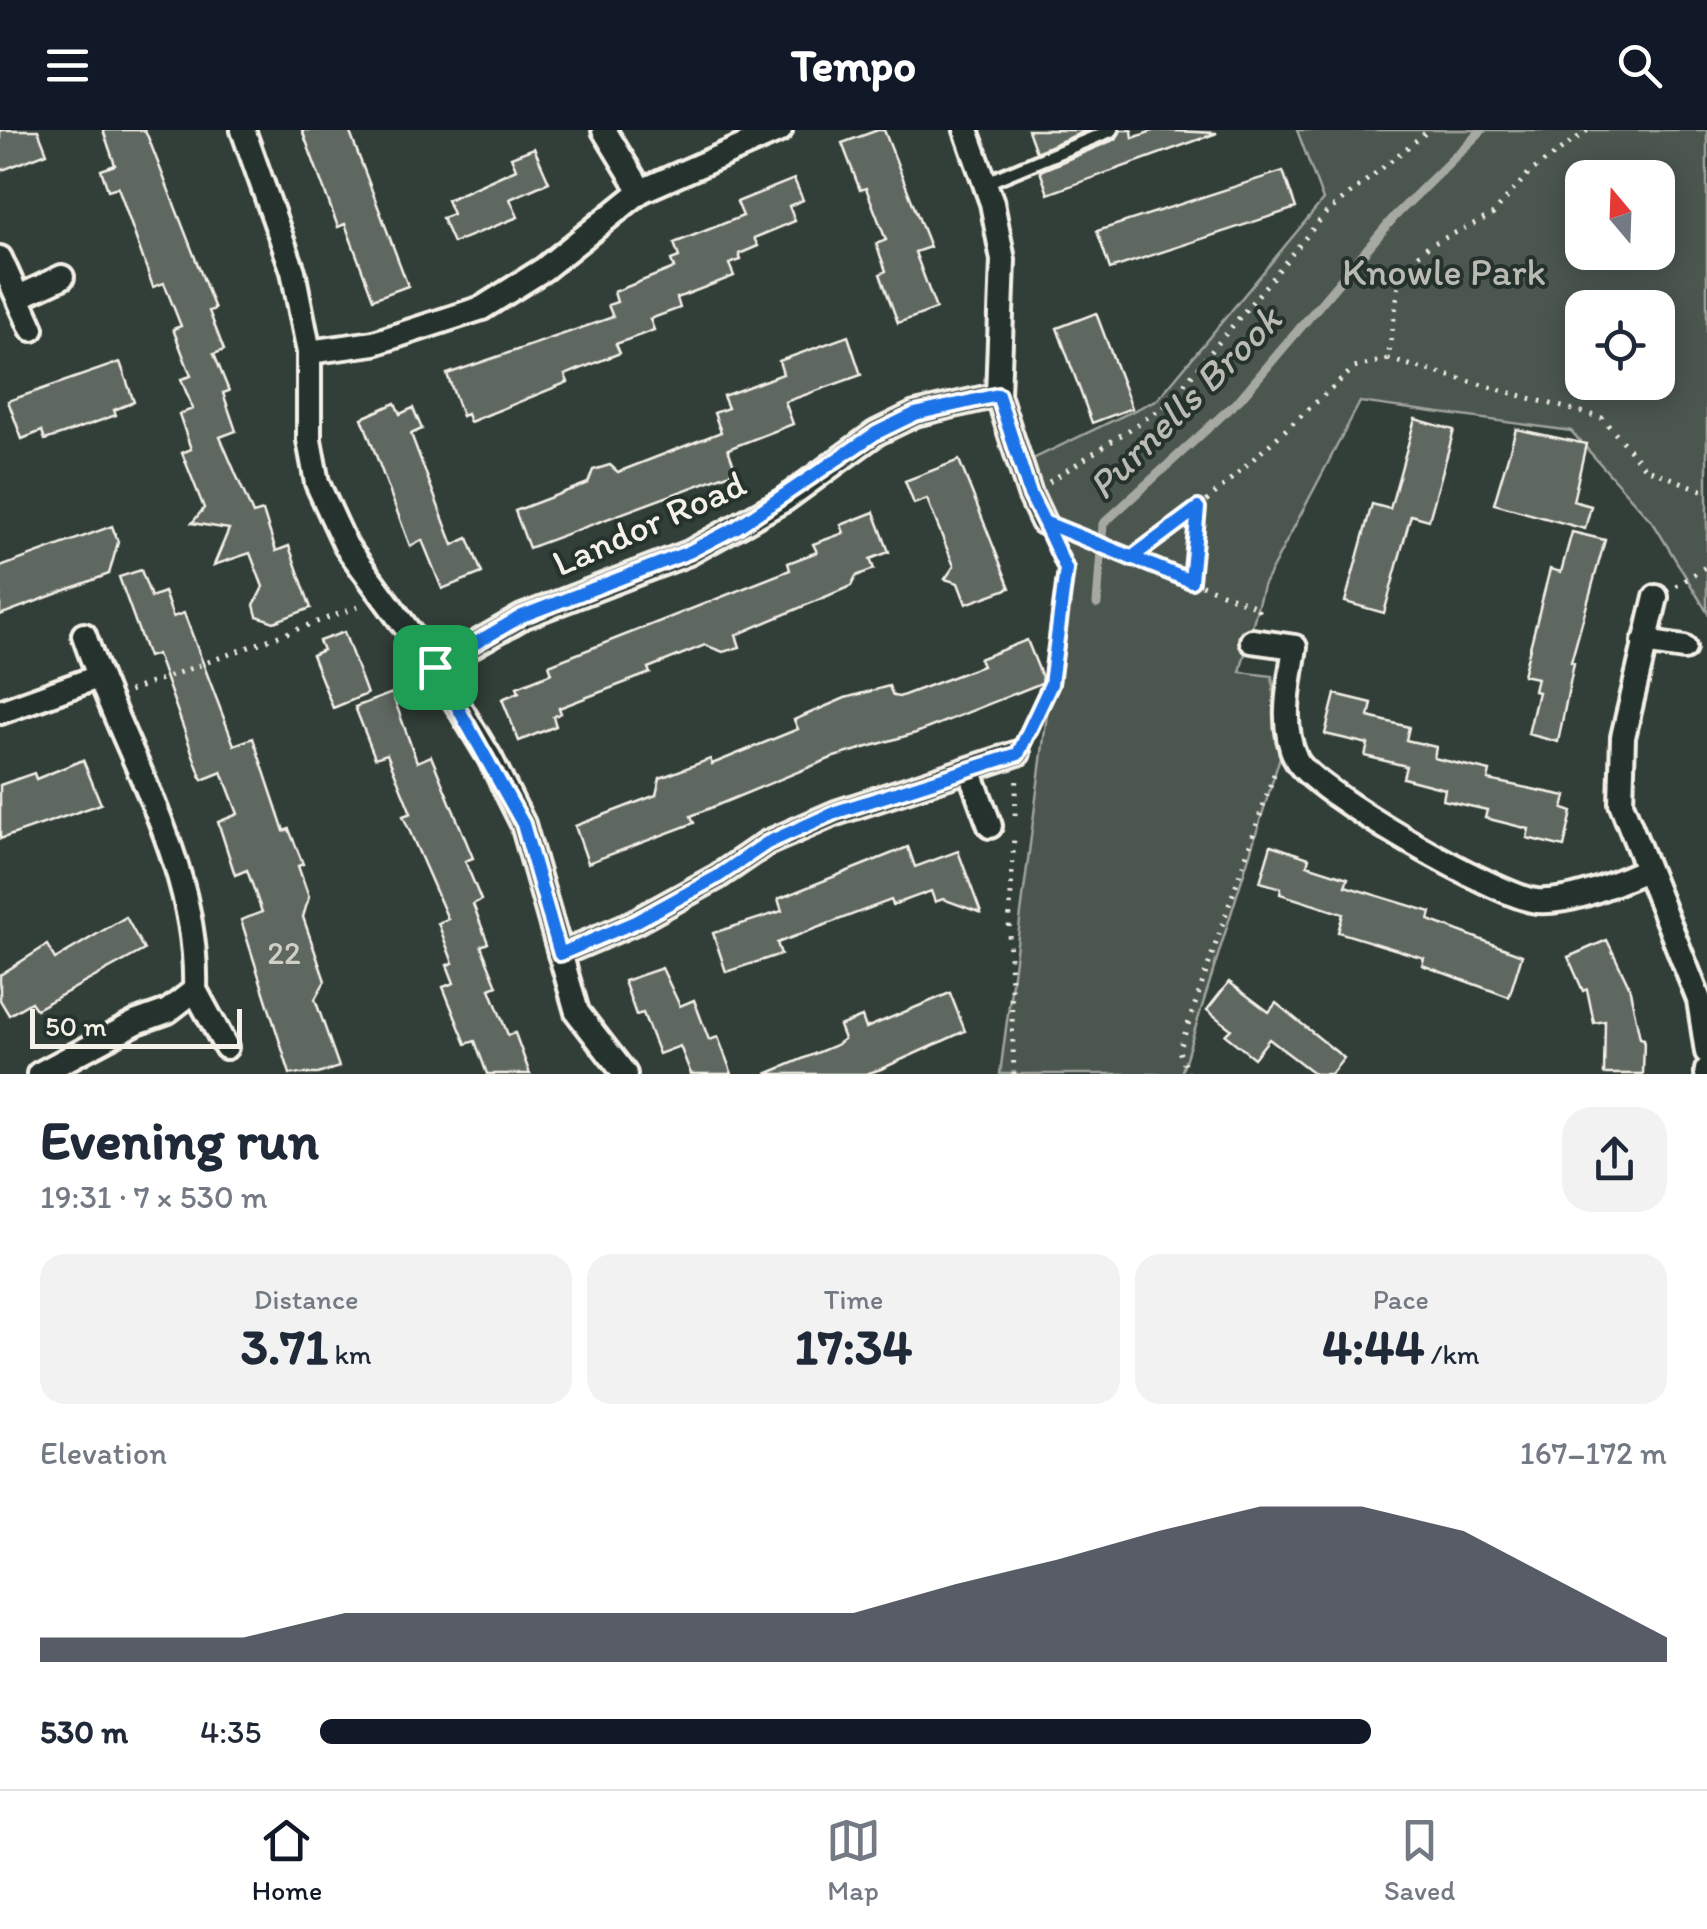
<!DOCTYPE html>
<meta charset="utf-8">
<style>
body{margin:0;font-family:Itim,sans-serif;background:#f2f2f3;color:#1f2937;height:100vh;display:flex;flex-direction:column;font-size:38px;white-space:nowrap}
*{box-sizing:border-box;margin:0}
p{font-size:32px;color:#747a83}
.icon{flex:none;width:55px;height:55px;fill:none;stroke:currentColor;stroke-width:2;stroke-linecap:round;stroke-linejoin:round}
.map{position:relative;height:944px;overflow:hidden}
.panel{display:flex;flex-direction:column;background:#fff;flex:1}
.panel>*{flex:none}
.needle{width:65px;rotate:341deg}
.buttons{position:absolute;left:1565px;top:30px;display:grid;gap:20px}
.buttons a{display:grid;place-items:center;width:110px;height:110px;border-radius:20px;background:#fff;box-shadow:0 5px 25px #0003;font-size:50px}
.scale{position:absolute;left:30px;bottom:25px;width:212px;box-sizing:border-box;padding-left:10px;border:5px solid #f4f1e8;border-top:0;font-size:28px;line-height:35px;white-space:nowrap;color:#f4f1e8;-webkit-text-stroke:8px #26332d;paint-order:stroke}
.pin{position:absolute;display:grid;place-items:center;width:85px;height:85px;color:#fff;margin:-42px;border-radius:20px;box-shadow:0 5px 15px #0006}
.round{display:grid;place-items:center;flex:none;width:105px;height:105px;border-radius:30px;background:#f2f2f3}
.overview{display:flex;align-items:center;justify-content:space-between;height:170px;padding:0 40px}
h1{font-size:55px;font-weight:700;line-height:75px}
.figures{display:grid;grid-template-columns:repeat(3,1fr);gap:15px;height:170px;padding:10px 40px}
.figures div{display:grid;align-content:center;border-radius:25px;background:#f2f2f3;text-align:center}
.figures b{font-size:50px;font-weight:700}
.figures small{font-size:28px;font-weight:400}
.figures p{font-size:28px}
.chart{height:280px;padding:20px 40px}
.chart p{display:flex;justify-content:space-between}
.chart svg{width:100%;height:180px;margin-top:10px;fill:#111827;opacity:.7}
ul{padding:0 40px;list-style:none;font-size:32px}
li{display:grid;grid-template-columns:160px 120px 1fr;align-items:center;height:75px}
li i{height:25px;border-radius:12px;background:#111827}
header{display:flex;justify-content:space-between;align-items:center;height:130px;padding:0 40px;background:#111827;color:#fff;font-size:45px;font-weight:700}
.menu{display:flex;justify-content:space-around;align-items:center;height:140px;border-top:2px solid #e0e1e3;background:#fff;font-size:28px;color:#747a83}
.menu a{display:grid;justify-items:center;gap:5px}
.menu .active{color:#111827}
.map>svg:first-child{display:block}
.green{fill:#4c564f;stroke:#a0a49c;stroke-width:2.5;fill-rule:evenodd}
.lines{fill:none;stroke-linecap:round;stroke-linejoin:round}
.stream{stroke:#a6a9a1;stroke-width:9}
.building{fill:#5f6861;stroke:#f4f1e8;stroke-width:2.5}
.service-casing{stroke:#f4f1e8;stroke-width:19}
.minor-casing{stroke:#f4f1e8;stroke-width:30}
.path{stroke:#f4f1e8;stroke-width:5;stroke-dasharray:2.5 8;stroke-linecap:butt}
.service{stroke:#26332d;stroke-width:11}
.minor{stroke:#26332d;stroke-width:22}
.route-casing{stroke:#fff;stroke-width:20}
.route{stroke:#1a73e8;stroke-width:12}
.labels{text-anchor:middle;stroke-width:8;stroke-linejoin:round;paint-order:stroke}
.number-label{font-size:32px;fill:#cfcfc6}
.park-label{font-size:38px;fill:#b9bbb2;stroke:#26332d}
.street-label{font-size:38px;fill:#f4f1e8;stroke:#26332d}
.water-label{font-size:40px;font-style:italic;fill:#babbb3;stroke:#26332d}
</style>
<header><svg class="icon" aria-label="menu" viewBox="0 0 24 24"><path d="M4 6h16M4 12h16M4 18h16"/></svg>Tempo<svg class="icon" aria-label="search" viewBox="0 0 24 24"><circle cx="10" cy="10" r="6"/><path d="M15 15l6 6"/></svg></header>
<div class="map">
<svg width="1707" height="944" viewBox="0 0 1707 944">
<rect width="100%" height="100%" fill="#323e38"/>
<filter id="ink" filterUnits="userSpaceOnUse"><feTurbulence type="fractalNoise" baseFrequency=".01" numOctaves="2"/><feDisplacementMap in="SourceGraphic" scale="20" xChannelSelector="R" yChannelSelector="G"/><feConvolveMatrix kernelMatrix="1 2 1 2 8 2 1 2 1" color-interpolation-filters="sRGB"/></filter>
<g filter="url(#ink)">
<!-- green -->
<path class="green" d="M 1297,0 L 1707,0 L 1707,482 L 1654,394 L 1571,301 L 1360,272 L 1263,456 L 1240,542 L 1272,546 L 1280,627 L 1181,944 L 1000,944 L 1066,439 L 1020,335 L 1158,269 L 1323,70 ZM 1582,48 L 1658,48 L 1658,122 L 1582,122 ZM 1582,178 L 1658,178 L 1658,252 L 1582,252 Z"/>
<g class="lines">
<!-- stream -->
<path class="stream" d="M 1097,474 L 1103,394 L 1240,269 L 1395,86 L 1482,0"/>
</g>
<!-- building -->
<g class="building">
<path d="M 0,0 L 38,0 L 47,23 L 0,41 Z"/>
<path d="M 103,0 L 144,0 L 148,7 L 215,179 L 209,181 L 224,220 L 214,224 L 229,261 L 223,263 L 236,301 L 220,307 L 253,384 L 263,381 L 276,421 L 289,416 L 311,478 L 274,492 L 257,486 L 254,475 L 263,457 L 250,423 L 214,435 L 229,399 L 192,393 L 204,378 L 182,323 L 191,319 L 179,284 L 193,279 L 181,249 L 191,246 L 173,199 L 181,196 L 164,153 L 153,157 L 118,57 L 108,60 L 101,40 L 115,35 Z"/>
<path d="M 302,0 L 349,0 L 408,156 L 373,169 L 345,94 L 338,97 Z"/>
<path d="M 878,0 L 884,0 L 930,117 L 915,122 L 936,179 L 898,193 L 880,144 L 886,141 L 876,114 L 886,110 L 866,58 L 860,60 L 842,13 Z"/>
<path d="M 1028,0 L 1088,0 L 1036,22 Z"/>
<path d="M 1121,0 L 1132,0 L 1133,8 L 1155,0 L 1217,3 L 1048,64 L 1040,41 L 1116,9 Z"/>
<path d="M 534,18 L 549,52 L 510,69 L 518,87 L 453,113 L 442,88 L 453,84 L 447,70 L 516,39 L 511,27 Z"/>
<path d="M 1283,41 L 1296,78 L 1110,139 L 1097,101 Z"/>
<path d="M 794,49 L 803,70 L 789,76 L 795,91 L 754,108 L 758,116 L 739,124 L 741,130 L 729,134 L 734,146 L 677,168 L 680,178 L 650,189 L 654,200 L 616,214 L 620,223 L 565,245 L 568,252 L 470,292 L 467,284 L 462,286 L 447,244 L 613,187 L 608,175 L 617,172 L 614,162 L 674,138 L 671,130 L 679,127 L 674,113 L 743,86 L 737,72 Z"/>
<path d="M 1096,183 L 1132,278 L 1092,293 L 1057,198 Z"/>
<path d="M 848,206 L 861,245 L 785,272 L 793,294 L 728,319 L 736,341 L 529,418 L 515,381 L 588,353 L 593,340 L 610,335 L 618,342 L 721,302 L 714,283 L 728,278 L 723,266 L 783,244 L 779,231 Z"/>
<path d="M 120,232 L 134,272 L 114,280 L 116,285 L 63,304 L 45,310 L 42,301 L 22,309 L 8,271 Z"/>
<path d="M 395,273 L 400,284 L 413,278 L 422,299 L 411,304 L 453,415 L 468,408 L 482,443 L 442,459 L 422,410 L 410,416 L 362,288 Z"/>
<path d="M 1415,289 L 1454,300 L 1429,390 L 1411,385 L 1384,483 L 1345,472 L 1372,374 L 1390,379 Z"/>
<path d="M 1516,299 L 1586,314 L 1573,371 L 1591,376 L 1585,399 L 1494,374 Z"/>
<path d="M 959,330 L 1010,458 L 966,474 L 958,453 L 945,449 L 954,436 L 927,369 L 914,374 L 905,351 Z"/>
<path d="M 874,382 L 889,422 L 870,429 L 874,439 L 856,446 L 851,456 L 736,505 L 740,517 L 723,522 L 705,515 L 648,538 L 650,543 L 559,578 L 561,583 L 553,587 L 556,596 L 519,611 L 502,569 L 519,562 L 517,557 L 552,543 L 549,535 L 790,440 L 788,433 L 817,422 L 813,414 L 844,403 L 841,395 Z"/>
<path d="M 112,396 L 118,412 L 109,444 L 0,485 L 0,437 Z"/>
<path d="M 1572,402 L 1605,410 L 1571,532 L 1574,533 L 1558,612 L 1528,604 L 1538,562 L 1534,561 L 1537,548 L 1523,545 L 1550,439 L 1561,442 Z"/>
<path d="M 141,440 L 151,467 L 164,462 L 173,487 L 184,483 L 234,615 L 253,608 L 284,701 L 289,699 L 303,734 L 298,736 L 309,767 L 303,787 L 325,851 L 315,869 L 339,937 L 318,944 L 290,944 L 241,790 L 262,782 L 247,740 L 235,745 L 218,692 L 238,684 L 222,642 L 202,650 L 157,524 L 148,527 L 119,447 Z"/>
<path d="M 344,502 L 367,564 L 333,578 L 312,525 L 323,520 L 319,511 Z"/>
<path d="M 1027,510 L 1044,552 L 916,603 L 834,627 L 691,686 L 694,693 L 588,733 L 575,696 L 656,665 L 660,648 L 710,629 L 712,634 L 798,599 L 794,590 L 845,568 L 889,556 L 893,566 L 899,567 L 982,536 L 979,529 Z"/>
<path d="M 392,563 L 417,632 L 431,626 L 473,728 L 465,731 L 481,770 L 473,774 L 488,813 L 481,816 L 497,856 L 490,859 L 508,905 L 515,903 L 530,944 L 487,944 L 475,911 L 466,914 L 443,857 L 454,853 L 447,835 L 453,833 L 438,793 L 448,789 L 403,686 L 411,683 L 387,624 L 375,628 L 355,577 Z"/>
<path d="M 1335,564 L 1372,573 L 1369,587 L 1409,597 L 1406,610 L 1436,617 L 1434,628 L 1490,641 L 1488,650 L 1566,666 L 1563,679 L 1572,682 L 1564,717 L 1527,708 L 1529,699 L 1485,688 L 1487,680 L 1443,670 L 1445,659 L 1403,648 L 1406,636 L 1365,626 L 1368,614 L 1325,604 Z"/>
<path d="M 83,630 L 101,674 L 0,709 L 0,655 L 34,643 L 36,649 Z"/>
<path d="M 1271,715 L 1309,728 L 1307,735 L 1348,748 L 1345,756 L 1431,782 L 1429,790 L 1522,825 L 1509,867 L 1422,835 L 1424,828 L 1338,802 L 1343,784 L 1280,764 L 1281,758 L 1260,752 Z"/>
<path d="M 908,717 L 915,737 L 958,721 L 981,783 L 943,769 L 935,772 L 931,761 L 893,775 L 891,770 L 777,813 L 781,824 L 726,842 L 713,803 L 782,781 L 778,769 Z"/>
<path d="M 126,787 L 144,820 L 36,879 L 31,872 L 9,885 L 0,870 L 0,845 L 47,815 L 55,829 Z"/>
<path d="M 1607,810 L 1629,856 L 1640,908 L 1644,909 L 1643,944 L 1604,944 L 1605,891 L 1594,893 L 1587,859 L 1583,861 L 1568,827 Z"/>
<path d="M 662,838 L 680,876 L 694,870 L 709,910 L 718,907 L 732,944 L 691,944 L 680,916 L 659,924 L 643,883 L 636,885 L 624,851 Z"/>
<path d="M 1229,852 L 1269,882 L 1276,873 L 1344,928 L 1331,944 L 1315,944 L 1269,909 L 1254,928 L 1225,905 L 1231,899 L 1207,880 Z"/>
<path d="M 950,863 L 965,901 L 881,939 L 866,944 L 766,944 L 836,915 L 844,909 L 839,896 L 862,887 L 866,898 Z"/>
</g>
<g class="lines">
<!-- service casing -->
<g class="service-casing">
<path id="service" d="M 985,53 L 1112,0"/>
</g>
<!-- minor casing -->
<g class="minor-casing">
<g id="minor">
<path d="M 243,0 L 293,141 L 309,222 L 309,310 L 317,353 L 346,416 L 435,537 L 490,628 L 523,694 L 577,882 L 625,944"/>
<path d="M 604,0 L 641,61"/>
<path d="M 966,0 L 992,73 L 1003,130 L 998,265 L 1030,364 L 1043,392"/>
<path d="M 0,128 L 32,199"/>
<path d="M 19,167 L 62,147"/>
<path d="M 309,222 L 374,213 L 482,178 L 544,139 L 641,61 L 780,0"/>
<path d="M 1656,467 L 1623,607 L 1621,673 L 1699,870 L 1707,922"/>
<path d="M 1252,511 L 1295,517 C 1290,553 1279,594 1296,629 C 1311,661 1500,768 1537,771 C 1575,773 1612,754 1646,740"/>
<path d="M 1644,512 L 1684,518"/>
<path d="M 435,537 L 522,487 L 689,423 L 784,370 L 876,303 L 915,284 L 998,265"/>
<path d="M 0,582 L 98,547"/>
<path d="M 970,642 L 990,696"/>
<path d="M 560,824 L 635,792 L 717,747 L 767,713 L 836,683 L 1018,623"/>
<path d="M 195,860 L 226,917"/>
<path d="M 39,944 L 137,892 L 168,881 L 195,860 C 199,733 123,622 84,505"/>
<path d="M 1707,944 L 1707,940"/>
</g>
</g>
<!-- path -->
<g class="path">
<path d="M 1388,229 L 1602,288 L 1645,338 L 1707,362"/>
<path d="M 1049,352 L 1167,275 L 1325,84 L 1429,0"/>
<path d="M 1065,400 L 1259,478 L 1255,487"/>
<path d="M 1131,428 L 1199,378 L 1354,238 L 1388,229 L 1401,141 L 1428,116 L 1492,85 L 1529,43 L 1588,0"/>
<path d="M 1191,451 L 1199,378"/>
<path d="M 1676,456 L 1707,436"/>
<path d="M 129,561 L 363,475"/>
<path d="M 1028,602 L 1051,554 L 1066,439 L 1053,412"/>
<path d="M 1015,685 L 1017,646"/>
<path d="M 1014,944 L 1009,800 L 1014,706"/>
<path d="M 1188,944 L 1179,921 L 1274,644"/>
</g>
<!-- service -->
<use href="#service" class="service"/>
<!-- minor -->
<use href="#minor" class="minor"/>
</g>
</g>
<g class="lines" filter="url(#ink)">
<!-- route casing -->
<g class="route-casing">
<path id="route" d="M 435,537 L 523,694 L 560,824 L 635,792 L 717,747 L 767,713 L 836,682 L 1018,624 L 1051,554 L 1066,439 L 1044,392 L 1191,451 L 1198,378 L 1131,428 L 1044,392 L 1030,364 L 998,265 L 915,284 L 876,303 L 737,397 L 689,422 L 522,486 L 435,537"/>
</g>
<!-- route -->
<use href="#route" class="route"/>
</g>
<g class="labels">
<!-- number labels -->
<g class="number-label">
<text x="284" y="834">22</text>
</g>
<!-- park labels -->
<g class="park-label">
<text x="1444" y="155">Knowle Park</text>
</g>
<!-- street labels -->
<g class="street-label">
<text transform="translate(649 393) rotate(-24)" y="13">Landor Road</text>
</g>
<!-- water labels -->
<g class="water-label">
<text transform="translate(1184 272) rotate(-45)" y="14">Purnells Brook</text>
</g>
</g>
</svg>
<div class="buttons">
<a><svg class="needle" viewBox="-14 -14 28 28"><path d="M0-13l5 13h-10z" fill="#e53935"/><path d="M0 13l5-13h-10z" fill="#747a83"/></svg></a>
<a><svg class="icon" aria-label="locate" viewBox="0 0 24 24"><circle cx="12" cy="12" r="6"/><path d="M12 2v4M12 18v4M2 12h4M18 12h4"/></svg></a>
</div>
<div class="scale">50 m</div>
<div class="pin" style="left:435px;top:537px;background:#1e9e55"><svg class="icon" aria-label="arrive" viewBox="0 0 24 24"><path d="M6 21V4h12l-3 4 3 4H6"/></svg></div>
</div>
<section class="panel">
<div class="overview"><div><h1>Evening run</h1><p>19:31 · 7 × 530 m</p></div><a class="round"><svg class="icon" aria-label="share" viewBox="0 0 24 24"><path d="M12 15V3M7 8l5-5 5 5M5 13v7h14v-7"/></svg></a></div>
<div class="figures">
<div><p>Distance</p><b>3.71<small> km</small></b></div>
<div><p>Time</p><b>17:34</b></div>
<div><p>Pace</p><b>4:44<small> /km</small></b></div>
</div>
<div class="chart"><p><span>Elevation</span>167–172 m</p>
<svg viewBox="0 0 160 44" preserveAspectRatio="none"><path d="M0 44V38L10 38L20 38L30 32L40 32L50 32L60 32L70 32L80 32L90 25L100 19L110 12L120 6L130 6L140 12L150 25L160 38V44z"/></svg>
</div>
<ul>
<li><b>530 m</b>4:35<i style="width:78%"></i></li>
</ul>
</section>
<nav class="menu">
<a class="active"><svg class="icon" aria-label="home" viewBox="0 0 24 24"><path d="M3 11l9-7 9 7M6 9v11h12V9"/></svg>Home</a>
<a><svg class="icon" aria-label="map" viewBox="0 0 24 24"><path d="M3 6l6-2 6 2 6-2v14l-6 2-6-2-6 2zM9 4v14M15 6v14"/></svg>Map</a>
<a><svg class="icon" aria-label="saved" viewBox="0 0 24 24"><path d="M7 4h10v16l-5-4-5 4z"/></svg>Saved</a>
</nav>
